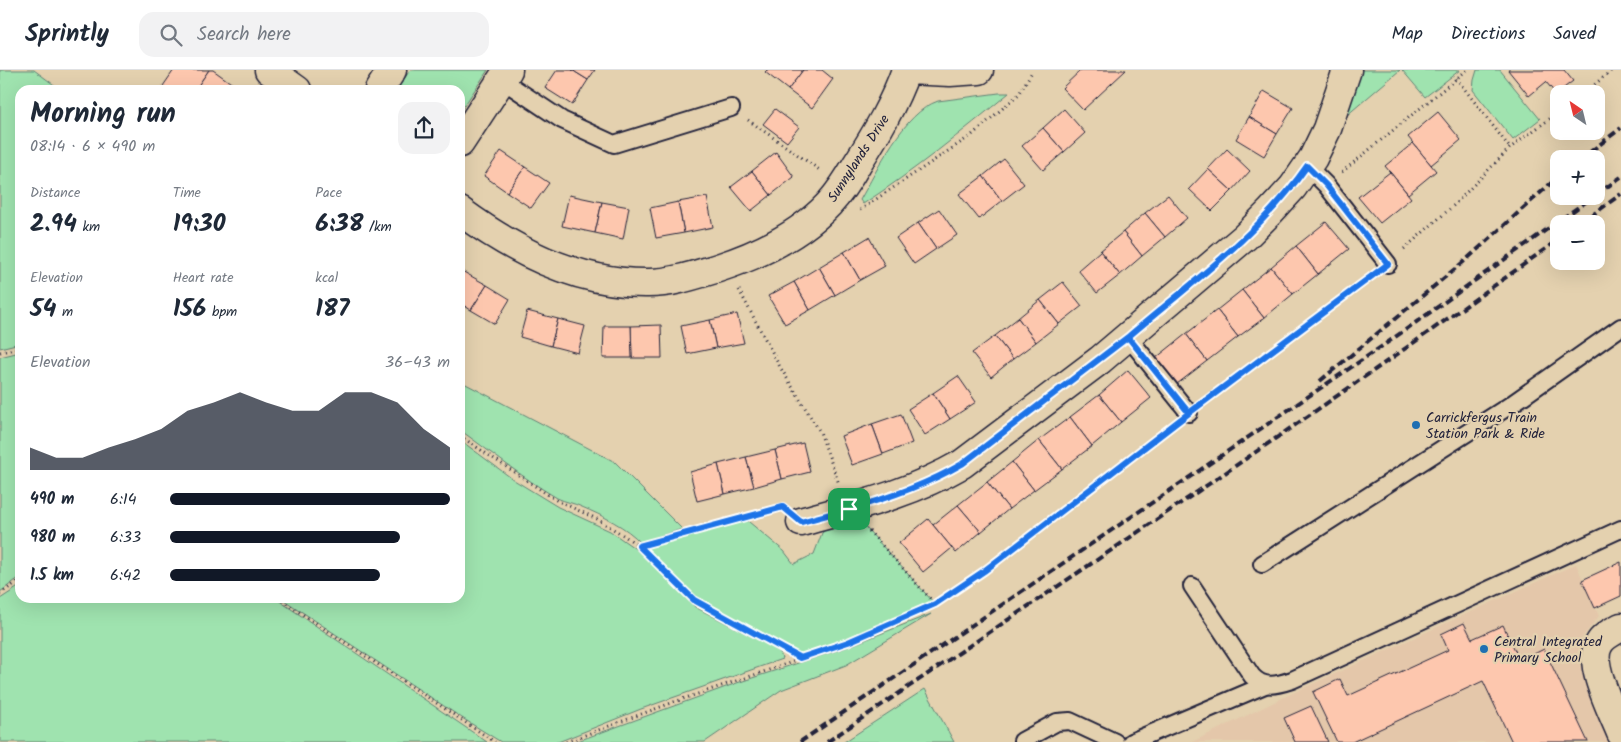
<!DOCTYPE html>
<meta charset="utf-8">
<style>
body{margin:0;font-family:Kalam,sans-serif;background:#f2f2f3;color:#1f2937;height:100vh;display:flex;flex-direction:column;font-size:19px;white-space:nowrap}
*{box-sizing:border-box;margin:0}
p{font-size:16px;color:#747a83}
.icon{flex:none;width:28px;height:28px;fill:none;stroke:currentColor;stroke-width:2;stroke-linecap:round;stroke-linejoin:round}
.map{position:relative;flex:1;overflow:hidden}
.drawer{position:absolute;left:15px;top:15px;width:450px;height:518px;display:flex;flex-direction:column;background:#fff;border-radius:15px;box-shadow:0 5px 20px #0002}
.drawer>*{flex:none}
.needle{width:32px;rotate:325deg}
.fabs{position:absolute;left:1550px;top:15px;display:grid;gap:10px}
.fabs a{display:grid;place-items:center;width:55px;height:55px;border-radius:10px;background:#fff;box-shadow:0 5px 20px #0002;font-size:25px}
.pin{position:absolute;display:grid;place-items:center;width:42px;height:42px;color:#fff;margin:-21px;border-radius:10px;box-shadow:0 2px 8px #0006}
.round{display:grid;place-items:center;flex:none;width:52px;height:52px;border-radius:15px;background:#f2f2f3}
.headline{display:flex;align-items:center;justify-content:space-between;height:85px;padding:0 15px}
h1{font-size:28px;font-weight:700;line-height:38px}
.figures{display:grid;grid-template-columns:repeat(3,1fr);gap:8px;height:85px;padding:5px 15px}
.figures div{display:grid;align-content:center}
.figures b{font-size:25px;font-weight:700}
.figures small{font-size:14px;font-weight:400}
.figures p{font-size:14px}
.chart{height:140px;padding:10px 15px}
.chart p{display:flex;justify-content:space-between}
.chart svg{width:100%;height:90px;margin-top:5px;fill:#111827;opacity:.7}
ul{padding:0 15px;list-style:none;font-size:16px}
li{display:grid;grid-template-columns:80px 60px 1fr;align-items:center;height:38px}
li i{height:12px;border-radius:6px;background:#111827}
header{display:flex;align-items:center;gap:30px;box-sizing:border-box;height:70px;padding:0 25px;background:#fff;border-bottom:1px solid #e0e1e3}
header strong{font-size:24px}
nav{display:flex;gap:28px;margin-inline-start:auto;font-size:18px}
.search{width:350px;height:45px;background:#f2f2f3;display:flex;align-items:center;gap:12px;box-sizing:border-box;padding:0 18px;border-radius:15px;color:#747a83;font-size:19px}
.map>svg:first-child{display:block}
.built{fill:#e4c7aa}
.green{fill:#9fe3af;stroke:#608275}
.building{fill:#fdc7ae;stroke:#22223b}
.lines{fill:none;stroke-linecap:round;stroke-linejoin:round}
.lane-casing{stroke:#22223b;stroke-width:20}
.street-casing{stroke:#22223b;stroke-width:31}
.secondary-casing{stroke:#22223b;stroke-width:31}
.path{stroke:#22223b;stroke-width:3;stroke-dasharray:1 4;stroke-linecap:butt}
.lane{stroke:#e4d1af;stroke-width:16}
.street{stroke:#e4d1af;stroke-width:28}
.secondary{stroke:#e4d1af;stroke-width:28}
.rail{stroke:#22223b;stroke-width:4;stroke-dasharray:8 4;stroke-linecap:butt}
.route-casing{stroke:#fff;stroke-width:10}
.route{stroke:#1a73e8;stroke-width:6}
.poi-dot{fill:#1f6fb2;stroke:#e4d1af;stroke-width:2}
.labels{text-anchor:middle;stroke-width:4.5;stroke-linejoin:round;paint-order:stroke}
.street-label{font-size:14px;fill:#22223b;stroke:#e4d1af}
.poi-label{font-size:14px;fill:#22223b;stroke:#e4d1af;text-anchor:start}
</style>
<header>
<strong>Sprintly</strong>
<div class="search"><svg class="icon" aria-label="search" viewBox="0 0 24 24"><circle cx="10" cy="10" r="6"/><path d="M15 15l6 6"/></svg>Search here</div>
<nav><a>Map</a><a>Directions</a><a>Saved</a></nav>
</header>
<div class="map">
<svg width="1621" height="672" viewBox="0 0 1621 672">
<rect width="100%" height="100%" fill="#e4d1af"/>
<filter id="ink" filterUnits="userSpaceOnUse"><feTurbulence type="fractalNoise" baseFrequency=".02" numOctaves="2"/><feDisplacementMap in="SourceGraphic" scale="10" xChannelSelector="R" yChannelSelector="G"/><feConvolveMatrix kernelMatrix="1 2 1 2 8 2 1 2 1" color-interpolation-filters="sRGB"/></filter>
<g filter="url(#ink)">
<!-- built -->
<path class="built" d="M 1576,494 L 1599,546 L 1581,569 L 1578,589 L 1611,672 L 1192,672 L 1295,622 Z"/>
<!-- green -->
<g class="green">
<path d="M 0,0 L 34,0 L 61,20 L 20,20 L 20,273 L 0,278 Z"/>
<path d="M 410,0 L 488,0 L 460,42 L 460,20 L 397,20 Z"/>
<path d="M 1359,0 L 1400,0 L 1346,46 Z"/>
<path d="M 1402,0 L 1460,0 L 1425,27 Z"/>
<path d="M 1477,0 L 1500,0 L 1540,49 L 1513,70 L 1473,20 L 1474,10 Z"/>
<path d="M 999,23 L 1009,23 C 962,62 914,101 863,134 L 860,130 C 878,99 903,43 938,31 Z"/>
<path d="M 20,282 L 20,507 L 0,522 L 0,287 Z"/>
<path d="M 460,311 L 615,392 L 682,459 L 641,473 C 627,457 601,445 582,437 C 574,433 565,432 557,428 C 523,408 492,383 460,360 Z"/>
<path d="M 460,370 L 514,410 L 558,437 L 610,461 L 640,482 L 680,519 L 695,537 L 770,575 L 780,582 L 782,589 L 641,639 L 558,672 L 501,672 L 462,648 L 281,528 L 460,528 Z"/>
<path d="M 849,439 L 935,534 L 800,588 L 694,530 L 639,476 L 743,447 L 784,481 L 794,494 L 814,484 L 822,463 Z"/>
<path d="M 20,516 L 20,528 L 275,528 L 487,672 L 0,672 L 0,529 Z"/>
<path d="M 931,544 L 846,595 L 781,620 L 705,672 L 575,672 L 737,613 L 844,578 Z"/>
<path d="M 925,619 L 954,672 L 844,672 Z"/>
</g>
<!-- building -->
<g class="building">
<path d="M 174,0 L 209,0 L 195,20 L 169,20 L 163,16 Z"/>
<path d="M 209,0 L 213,0 L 234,15 L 230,20 L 195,20 Z"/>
<path d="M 557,0 L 572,0 L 588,10 L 572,35 L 545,18 Z"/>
<path d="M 572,0 L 595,0 L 588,10 Z"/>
<path d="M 767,0 L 803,0 L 788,20 L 765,2 Z"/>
<path d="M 803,0 L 822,0 L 833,9 L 812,38 L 788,20 Z"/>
<path d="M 1081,0 L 1126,0 L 1083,40 L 1062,18 Z"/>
<path d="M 1508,0 L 1564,0 L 1573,11 L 1556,24 L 1546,12 L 1529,26 Z"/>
<path d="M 1264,21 L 1293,38 L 1277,64 L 1249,47 Z"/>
<path d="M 775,39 L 799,57 L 787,72 L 763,54 Z"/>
<path d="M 1064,39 L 1085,63 L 1064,82 L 1043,58 Z"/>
<path d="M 1438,42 L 1461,70 L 1431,95 L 1408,67 Z"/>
<path d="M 1249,47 L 1277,64 L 1264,86 L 1236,69 Z"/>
<path d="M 1043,58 L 1064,82 L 1043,100 L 1022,76 Z"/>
<path d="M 1413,73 L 1436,101 L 1408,124 L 1385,96 Z"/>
<path d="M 1227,79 L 1250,101 L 1232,121 L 1208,99 Z"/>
<path d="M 501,81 L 525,97 L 507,122 L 484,106 Z"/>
<path d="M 776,82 L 794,107 L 771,125 L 752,101 Z"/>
<path d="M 1004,89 L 1024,114 L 1002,131 L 983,106 Z"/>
<path d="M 525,97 L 549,113 L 531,138 L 507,122 Z"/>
<path d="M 1208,99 L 1232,121 L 1212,141 L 1189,119 Z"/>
<path d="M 752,101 L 771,125 L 751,141 L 731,117 Z"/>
<path d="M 1390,102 L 1411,128 L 1380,153 L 1358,127 Z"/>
<path d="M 983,106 L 1002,131 L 979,149 L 959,124 Z"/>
<path d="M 569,125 L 602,132 L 595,163 L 562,156 Z"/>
<path d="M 1168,125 L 1187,148 L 1165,167 L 1145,143 Z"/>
<path d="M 707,127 L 713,157 L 684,163 L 678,132 Z"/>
<path d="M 602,132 L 629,137 L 623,169 L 595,163 Z"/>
<path d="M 678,132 L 684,163 L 656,168 L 650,138 Z"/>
<path d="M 939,139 L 957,165 L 936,179 L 918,153 Z"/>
<path d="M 1145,143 L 1165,167 L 1142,186 L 1123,162 Z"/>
<path d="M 1326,152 L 1349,179 L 1318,204 L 1296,176 Z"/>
<path d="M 918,153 L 936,179 L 914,194 L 896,168 Z"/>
<path d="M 1123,162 L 1142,186 L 1120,205 L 1100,181 Z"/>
<path d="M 869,167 L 885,196 L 860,210 L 844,182 Z"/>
<path d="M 1296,176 L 1318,204 L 1293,224 L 1271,197 Z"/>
<path d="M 1100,181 L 1120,205 L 1097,223 L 1078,200 Z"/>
<path d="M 844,182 L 860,210 L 835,225 L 819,197 Z"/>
<path d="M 819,197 L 835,225 L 810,240 L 794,212 Z"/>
<path d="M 1271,197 L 1293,224 L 1264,248 L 1242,220 Z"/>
<path d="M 460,200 L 487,215 L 471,240 L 460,233 Z"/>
<path d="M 794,212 L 810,240 L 785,254 L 768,226 Z"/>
<path d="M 1063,212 L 1082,236 L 1059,254 L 1040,230 Z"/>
<path d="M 487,215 L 510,229 L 495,254 L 471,240 Z"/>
<path d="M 1242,220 L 1264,248 L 1238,267 L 1217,240 Z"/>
<path d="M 1040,230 L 1059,254 L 1036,272 L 1018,248 Z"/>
<path d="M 1217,240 L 1238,267 L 1207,291 L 1186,264 Z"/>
<path d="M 527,241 L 558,249 L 551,276 L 520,267 Z"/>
<path d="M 737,244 L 744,273 L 716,278 L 710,250 Z"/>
<path d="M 1018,248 L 1036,272 L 1013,289 L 995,266 Z"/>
<path d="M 558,249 L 585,256 L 578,283 L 551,276 Z"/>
<path d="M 710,250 L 716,278 L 687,284 L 681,256 Z"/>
<path d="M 661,255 L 662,288 L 632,288 L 631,256 Z"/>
<path d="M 604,256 L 631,256 L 632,288 L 603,288 Z"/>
<path d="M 1186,264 L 1207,291 L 1177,314 L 1156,288 Z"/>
<path d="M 995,266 L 1013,289 L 991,307 L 972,283 Z"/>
<path d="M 1128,300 L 1151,328 L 1121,352 L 1099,325 Z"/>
<path d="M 958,306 L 976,332 L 950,349 L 933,323 Z"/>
<path d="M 933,323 L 950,349 L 925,365 L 908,339 Z"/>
<path d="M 1099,325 L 1121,352 L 1092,376 L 1070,347 Z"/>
<path d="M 901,344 L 912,373 L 883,384 L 872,354 Z"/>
<path d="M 1070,347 L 1092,376 L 1062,399 L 1039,370 Z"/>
<path d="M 872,354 L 883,384 L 852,395 L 841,366 Z"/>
<path d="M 1039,370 L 1062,399 L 1034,420 L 1012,392 Z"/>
<path d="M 803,373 L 810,402 L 782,409 L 775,380 Z"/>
<path d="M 775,380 L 782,409 L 754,417 L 746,387 Z"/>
<path d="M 746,387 L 754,417 L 725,424 L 718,394 Z"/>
<path d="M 1012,392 L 1034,420 L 1009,439 L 987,412 Z"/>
<path d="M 718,394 L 725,424 L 697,431 L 690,402 Z"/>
<path d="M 987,412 L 1009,439 L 981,462 L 958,435 Z"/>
<path d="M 958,435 L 981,462 L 956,483 L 933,455 Z"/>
<path d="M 928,449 L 952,478 L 923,502 L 899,473 Z"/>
<path d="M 1621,492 L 1621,526 L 1595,538 L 1582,510 Z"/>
<path d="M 1464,553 L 1472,569 L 1503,555 L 1520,591 L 1544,579 L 1588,672 L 1512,672 L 1483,611 L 1352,672 L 1337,672 L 1313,622 L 1340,609 L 1348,626 L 1448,580 L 1441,564 Z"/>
<path d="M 1311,636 L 1328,672 L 1295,672 L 1284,648 Z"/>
</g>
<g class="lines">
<!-- lane casing -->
<g class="lane-casing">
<g id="lane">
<path d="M 502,10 L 562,50 L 614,74 L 731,38"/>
<path d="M 1307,96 L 1326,115 L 1388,194"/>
<path d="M 1128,267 L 1189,343"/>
<path d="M 1262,494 L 1509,336 L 1621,257"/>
<path d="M 1192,516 L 1252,606 C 1264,619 1277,615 1292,610 L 1621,459"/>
<path d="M 1022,671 L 1057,652 L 1070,651 L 1115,672"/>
<path d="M 1131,672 L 1265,615"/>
</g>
</g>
<!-- street casing -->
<g class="street-casing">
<g id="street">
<path d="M 269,0 L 297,20"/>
<path d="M 379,20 L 392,0"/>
<path d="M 460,73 L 508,0"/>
<path d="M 460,141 C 514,181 579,214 648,213 C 672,213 695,205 718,198 C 758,185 800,165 829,134 C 840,122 849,108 857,94 C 876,64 894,34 906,0"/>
<path d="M 801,452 C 858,436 910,424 962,394 L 1100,290 L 1245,167 L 1270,142 L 1293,117 L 1313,88 L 1327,59 L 1347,0"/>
<path d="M 1621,557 C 1614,561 1603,566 1599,574 C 1587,593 1613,643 1621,663"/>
</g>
</g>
<!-- secondary casing -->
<g class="secondary-casing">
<path id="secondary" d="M 906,0 L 950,2 L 979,0"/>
</g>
<!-- path -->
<g class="path">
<path d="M 1456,8 L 1510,78"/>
<path d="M 1583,24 L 1612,0"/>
<path d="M 748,50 L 821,101"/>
<path d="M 1342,102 L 1467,0"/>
<path d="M 860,140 L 972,65 L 1019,24 L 1033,0"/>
<path d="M 1404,179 L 1453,136 L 1510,78 L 1559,42"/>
<path d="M 739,220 L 780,297 L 820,362 L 839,414"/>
<path d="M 0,282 L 20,278"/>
<path d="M 1206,331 L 1371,207"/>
<path d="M 460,366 L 556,430 L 597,449 L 623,465 L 639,476 L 694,530 L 800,588"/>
<path d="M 869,461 L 935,534"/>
<path d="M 640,476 L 776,439"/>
<path d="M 0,524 L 20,510"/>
<path d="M 278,528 L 495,672"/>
<path d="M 566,672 L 674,632 L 831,579 L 935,534 L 984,501 L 1173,355"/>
</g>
<!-- lane -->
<use href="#lane" class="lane"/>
<!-- street -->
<use href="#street" class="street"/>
<!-- secondary -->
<use href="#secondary" class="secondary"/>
<!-- rail -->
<g class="rail">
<path d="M 1581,89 L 1621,58"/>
<path d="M 1596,125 L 1621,107"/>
<path d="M 1580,154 L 1621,124"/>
<path d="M 1320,311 L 1468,188 L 1559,106"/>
<path d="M 800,672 L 1384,275 L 1594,126"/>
<path d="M 827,672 C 1072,506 1319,343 1559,169"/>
</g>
</g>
</g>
<g class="lines" filter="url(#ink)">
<!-- route casing -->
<g class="route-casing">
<path id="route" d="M 849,439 L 801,452 L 783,437 L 639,476 L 694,530 L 800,588 L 848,572 L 935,534 L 984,501 L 1189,343 L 1128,267 C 1190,214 1260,164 1307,96 L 1326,115 L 1388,194 L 1189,343 L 1128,267 L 962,394 C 926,415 889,428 849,439"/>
</g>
<!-- route -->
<use href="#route" class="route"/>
</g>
<!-- markers -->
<g class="poi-dot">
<circle cx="1416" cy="355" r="5"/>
<circle cx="1484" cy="579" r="5"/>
</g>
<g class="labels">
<!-- street labels -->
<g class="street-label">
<text transform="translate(858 88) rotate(-57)" y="5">Sunnylands Drive</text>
</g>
<!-- poi labels -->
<g class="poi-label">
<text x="1426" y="352">Carrickfergus Train<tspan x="1426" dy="16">Station Park &amp; Ride</tspan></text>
<text x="1494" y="576">Central Integrated<tspan x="1494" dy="16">Primary School</tspan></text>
</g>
</g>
</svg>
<div class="fabs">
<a><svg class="needle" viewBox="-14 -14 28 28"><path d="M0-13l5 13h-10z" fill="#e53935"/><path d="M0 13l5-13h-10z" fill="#747a83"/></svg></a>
<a>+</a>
<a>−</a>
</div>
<div class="pin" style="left:849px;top:439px;background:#1e9e55"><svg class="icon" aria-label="arrive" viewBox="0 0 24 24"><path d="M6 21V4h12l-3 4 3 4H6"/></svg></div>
<section class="drawer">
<div class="headline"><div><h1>Morning run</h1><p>08:14 · 6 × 490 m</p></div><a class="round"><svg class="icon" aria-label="share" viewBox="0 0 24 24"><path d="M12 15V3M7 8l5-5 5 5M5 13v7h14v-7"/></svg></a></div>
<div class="figures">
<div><p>Distance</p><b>2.94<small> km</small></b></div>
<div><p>Time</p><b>19:30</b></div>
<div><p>Pace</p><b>6:38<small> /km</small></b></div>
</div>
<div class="figures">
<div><p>Elevation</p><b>54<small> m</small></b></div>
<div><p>Heart rate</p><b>156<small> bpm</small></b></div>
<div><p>kcal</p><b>187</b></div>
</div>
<div class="chart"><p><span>Elevation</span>36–43 m</p>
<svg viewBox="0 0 160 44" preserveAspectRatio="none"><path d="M0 44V33L10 38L20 38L30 33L40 29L50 24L60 15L70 11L80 6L90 11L100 15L110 15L120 6L130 6L140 11L150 24L160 33V44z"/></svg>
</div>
<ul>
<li><b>490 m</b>6:14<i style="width:100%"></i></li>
<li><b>980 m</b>6:33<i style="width:82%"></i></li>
<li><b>1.5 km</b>6:42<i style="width:75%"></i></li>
</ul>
</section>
</div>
